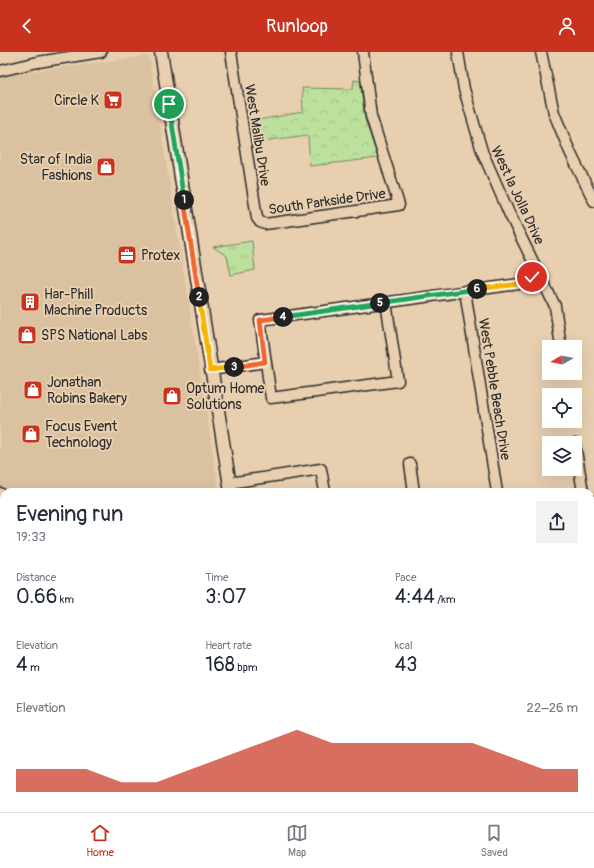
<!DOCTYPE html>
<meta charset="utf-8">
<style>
body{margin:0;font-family:Pangolin,sans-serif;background:#f2f2f3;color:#1f2937;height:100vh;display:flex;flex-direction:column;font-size:15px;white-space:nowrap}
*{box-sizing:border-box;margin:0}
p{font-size:13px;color:#747a83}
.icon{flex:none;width:22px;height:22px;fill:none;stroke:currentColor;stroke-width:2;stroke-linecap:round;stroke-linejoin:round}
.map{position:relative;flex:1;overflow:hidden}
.panel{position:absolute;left:0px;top:436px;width:594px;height:324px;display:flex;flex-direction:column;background:#fff;border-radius:12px 12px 0 0;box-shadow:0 4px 16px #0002}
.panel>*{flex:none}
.needle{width:26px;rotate:261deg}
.controls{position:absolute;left:542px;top:288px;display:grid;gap:8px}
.controls a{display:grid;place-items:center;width:40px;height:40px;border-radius:0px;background:#fff;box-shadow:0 4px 16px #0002;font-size:20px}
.pin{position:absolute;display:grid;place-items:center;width:34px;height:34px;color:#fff;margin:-17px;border:2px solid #fff;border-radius:50%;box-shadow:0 1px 4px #0007}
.km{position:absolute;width:20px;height:20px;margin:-10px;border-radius:50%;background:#222;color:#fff;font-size:11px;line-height:20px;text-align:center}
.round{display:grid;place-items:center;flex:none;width:42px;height:42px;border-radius:0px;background:#f2f2f3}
.headline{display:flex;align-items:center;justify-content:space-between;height:68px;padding:0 16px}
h1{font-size:22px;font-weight:600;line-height:30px}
.figures{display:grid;grid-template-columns:repeat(3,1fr);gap:6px;height:68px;padding:4px 16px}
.figures div{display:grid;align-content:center}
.figures b{font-size:20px;font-weight:600}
.figures small{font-size:11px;font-weight:400}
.figures p{font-size:11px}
.chart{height:112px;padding:8px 16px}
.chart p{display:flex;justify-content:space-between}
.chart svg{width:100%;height:72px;margin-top:4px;fill:#c8321e;opacity:.7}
header{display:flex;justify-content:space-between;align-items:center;height:52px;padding:0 16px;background:#c8321e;color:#fff;font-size:18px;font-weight:600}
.menu{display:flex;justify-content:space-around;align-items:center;height:56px;border-top:1px solid #e0e1e3;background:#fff;font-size:11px;color:#747a83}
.menu a{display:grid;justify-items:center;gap:2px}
.menu .on{color:#c8321e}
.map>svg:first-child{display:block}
.built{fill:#dac2a0}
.grass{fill:url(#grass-tufts);stroke:#748664}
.park{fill:url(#park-crowns);stroke:#748664}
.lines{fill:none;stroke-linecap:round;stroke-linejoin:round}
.minor-casing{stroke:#2b2b2b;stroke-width:13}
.major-casing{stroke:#2b2b2b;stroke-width:15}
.minor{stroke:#e8cfb0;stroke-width:10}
.major{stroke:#e8cfb0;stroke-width:12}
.split-1-casing{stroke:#fff;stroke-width:8}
.split-2-casing{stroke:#fff;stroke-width:8}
.split-3-casing{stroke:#fff;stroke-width:8}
.split-4-casing{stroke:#fff;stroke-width:8}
.split-5-casing{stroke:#fff;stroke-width:8}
.split-6-casing{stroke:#fff;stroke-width:8}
.split-7-casing{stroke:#fff;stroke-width:8}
.split-1{stroke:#22a559;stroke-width:5}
.split-2{stroke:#f0652b;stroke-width:5}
.split-3{stroke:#f5b400;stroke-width:5}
.split-4{stroke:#f0652b;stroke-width:5}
.split-5{stroke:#22a559;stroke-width:5}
.split-6{stroke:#22a559;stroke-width:5}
.split-7{stroke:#f5b400;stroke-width:5}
.labels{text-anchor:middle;stroke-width:4;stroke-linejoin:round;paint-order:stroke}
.poi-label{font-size:14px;fill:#2b2b2b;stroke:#e8cfb0;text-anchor:start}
.street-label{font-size:14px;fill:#2b2b2b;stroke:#e8cfb0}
</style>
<header><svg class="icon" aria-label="back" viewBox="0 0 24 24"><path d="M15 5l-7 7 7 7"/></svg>Runloop<svg class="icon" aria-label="person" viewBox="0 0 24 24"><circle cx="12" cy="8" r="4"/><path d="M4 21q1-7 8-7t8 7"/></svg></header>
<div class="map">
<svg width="594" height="760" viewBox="0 0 594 760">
<defs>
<pattern id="grass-tufts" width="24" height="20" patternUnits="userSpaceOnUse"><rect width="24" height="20" fill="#bce19c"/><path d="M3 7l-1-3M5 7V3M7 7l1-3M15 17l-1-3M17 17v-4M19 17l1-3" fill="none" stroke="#a2c187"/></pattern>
<pattern id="park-crowns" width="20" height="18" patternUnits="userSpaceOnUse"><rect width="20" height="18" fill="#bce19c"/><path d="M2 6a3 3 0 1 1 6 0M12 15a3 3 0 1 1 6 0" fill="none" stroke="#a2c187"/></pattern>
</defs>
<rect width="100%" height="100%" fill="#e8cfb0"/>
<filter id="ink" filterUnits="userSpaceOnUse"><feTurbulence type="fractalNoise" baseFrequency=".025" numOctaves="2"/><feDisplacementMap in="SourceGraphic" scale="8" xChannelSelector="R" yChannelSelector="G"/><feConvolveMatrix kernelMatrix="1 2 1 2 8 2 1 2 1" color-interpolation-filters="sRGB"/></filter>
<g filter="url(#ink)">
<!-- built -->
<g class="built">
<path d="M 149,4 L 219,440 L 4,440 L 4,756 L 262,756 L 262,759 L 0,760 L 0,26 L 18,21 Z"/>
<path d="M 590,639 L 594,639 L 594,723 L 590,724 Z"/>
</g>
<!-- grass -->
<path class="grass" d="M 252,189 L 255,218 L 231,223 L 227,204 L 213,195 Z"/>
<!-- park -->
<path class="park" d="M 354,28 L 360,29 L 365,68 L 378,106 L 310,114 L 308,83 L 254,90 L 247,70 L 303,60 L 302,36 L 353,37 Z"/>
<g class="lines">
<!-- minor casing -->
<g class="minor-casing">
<g id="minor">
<path d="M 231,0 L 257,166 L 260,170 L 265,172 L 399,153 L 371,64 L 363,0"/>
<path d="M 458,0 L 464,37 L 482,99 L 509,161 L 555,254 L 561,295"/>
<path d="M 541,0 L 554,61 L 570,100 L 594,149"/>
<path d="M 0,19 L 38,10 L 101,0"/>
<path d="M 465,239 L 497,440"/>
<path d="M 386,250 L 398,329 L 271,346 L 260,268 L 519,232 L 540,222"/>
<path d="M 210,318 L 265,310"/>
<path d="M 575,392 L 583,440"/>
<path d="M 410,412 L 414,440"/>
<path d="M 229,431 L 321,417 L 325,440"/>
<path d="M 0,441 L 4,466"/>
<path d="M 590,450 L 594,449"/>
<path d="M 590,486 L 594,512"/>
<path d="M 590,521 L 594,520"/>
<path d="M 0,589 L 4,588"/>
<path d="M 590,598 L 594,597"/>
<path d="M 562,756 L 562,760"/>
</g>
</g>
<!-- major casing -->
<g class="major-casing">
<g id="major">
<path d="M 161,0 L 231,440"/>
<path d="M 590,738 L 594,737"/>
<path d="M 280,756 L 281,760"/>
<path d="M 433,760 L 460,756"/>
</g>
</g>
<!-- minor -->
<use href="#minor" class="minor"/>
<!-- major -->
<use href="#major" class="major"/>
</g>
</g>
<g class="lines" filter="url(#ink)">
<!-- split-1 casing -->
<g class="split-1-casing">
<path id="split-1" d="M 169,52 L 184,148"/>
</g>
<!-- split-2 casing -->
<g class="split-2-casing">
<path id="split-2" d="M 184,148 L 199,245"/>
</g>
<!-- split-3 casing -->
<g class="split-3-casing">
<path id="split-3" d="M 199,245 L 210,318 L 234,315"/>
</g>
<!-- split-4 casing -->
<g class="split-4-casing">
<path id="split-4" d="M 234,315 L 265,310 L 260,268 L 283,265"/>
</g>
<!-- split-5 casing -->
<g class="split-5-casing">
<path id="split-5" d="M 283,265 L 380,251"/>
</g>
<!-- split-6 casing -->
<g class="split-6-casing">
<path id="split-6" d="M 380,251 L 477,237"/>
</g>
<!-- split-7 casing -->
<g class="split-7-casing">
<path id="split-7" d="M 477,237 L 519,232 L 532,225"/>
</g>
<!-- split-1 -->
<use href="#split-1" class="split-1"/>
<!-- split-2 -->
<use href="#split-2" class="split-2"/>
<!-- split-3 -->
<use href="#split-3" class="split-3"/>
<!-- split-4 -->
<use href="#split-4" class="split-4"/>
<!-- split-5 -->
<use href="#split-5" class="split-5"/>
<!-- split-6 -->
<use href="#split-6" class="split-6"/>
<!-- split-7 -->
<use href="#split-7" class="split-7"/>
</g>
<!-- icons -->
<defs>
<g id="supermarket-square" transform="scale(1)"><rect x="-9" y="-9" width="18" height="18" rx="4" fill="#c8321e" stroke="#e8cfb0"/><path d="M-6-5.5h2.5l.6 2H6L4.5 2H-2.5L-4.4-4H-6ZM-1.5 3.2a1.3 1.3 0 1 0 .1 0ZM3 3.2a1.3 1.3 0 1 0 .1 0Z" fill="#fff"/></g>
<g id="shop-square" transform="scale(1)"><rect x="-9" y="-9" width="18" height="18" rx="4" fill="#c8321e" stroke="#e8cfb0"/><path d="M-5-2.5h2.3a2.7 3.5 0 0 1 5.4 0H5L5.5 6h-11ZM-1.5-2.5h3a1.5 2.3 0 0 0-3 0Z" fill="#fff"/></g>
<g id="office-square" transform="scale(1)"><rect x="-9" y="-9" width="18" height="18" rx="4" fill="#c8321e" stroke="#e8cfb0"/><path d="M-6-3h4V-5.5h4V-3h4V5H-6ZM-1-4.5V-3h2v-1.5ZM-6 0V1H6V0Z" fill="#fff"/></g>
<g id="building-square" transform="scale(1)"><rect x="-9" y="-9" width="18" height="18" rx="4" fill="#c8321e" stroke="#e8cfb0"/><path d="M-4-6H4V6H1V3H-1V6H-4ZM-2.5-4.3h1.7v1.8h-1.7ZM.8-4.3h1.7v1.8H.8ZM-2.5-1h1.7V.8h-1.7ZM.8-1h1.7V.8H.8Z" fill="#fff"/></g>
</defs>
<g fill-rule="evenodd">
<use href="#supermarket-square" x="113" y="48"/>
<use href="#shop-square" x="106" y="115"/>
<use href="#office-square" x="127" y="203"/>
<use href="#building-square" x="30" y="250"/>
<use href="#shop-square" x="27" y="283"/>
<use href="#shop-square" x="33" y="338"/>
<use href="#shop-square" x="172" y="344"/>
<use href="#shop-square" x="31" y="382"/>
</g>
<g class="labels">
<!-- poi labels -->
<g class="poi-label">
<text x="99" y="53" text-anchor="end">Circle K</text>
<text x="92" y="112" text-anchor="end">Star of India<tspan x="92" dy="16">Fashions</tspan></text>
<text x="141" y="208">Protex</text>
<text x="44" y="247">Har-Phill<tspan x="44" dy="16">Machine Products</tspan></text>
<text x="41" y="288">SPS National Labs</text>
<text x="47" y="335">Jonathan<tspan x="47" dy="16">Robins Bakery</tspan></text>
<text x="186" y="341">Optum Home<tspan x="186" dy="16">Solutions</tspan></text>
<text x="45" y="379">Focus Event<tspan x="45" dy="16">Technology</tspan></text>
</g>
<!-- street labels -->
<g class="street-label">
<text transform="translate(258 83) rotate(81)" y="5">West Malibu Drive</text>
<text transform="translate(518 143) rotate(65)" y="5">West la Jolla Drive</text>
<text transform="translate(327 149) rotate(-8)" y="5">South Parkside Drive</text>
<text transform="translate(495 337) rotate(81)" y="5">West Pebble Beach Drive</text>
</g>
</g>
</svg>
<div class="controls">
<a><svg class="needle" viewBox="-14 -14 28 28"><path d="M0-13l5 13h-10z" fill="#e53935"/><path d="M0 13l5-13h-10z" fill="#747a83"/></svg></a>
<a><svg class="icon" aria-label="locate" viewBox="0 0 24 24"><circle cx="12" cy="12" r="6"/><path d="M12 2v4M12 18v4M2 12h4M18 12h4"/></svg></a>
<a><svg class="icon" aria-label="layers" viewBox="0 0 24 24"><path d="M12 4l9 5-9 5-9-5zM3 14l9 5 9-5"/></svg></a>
</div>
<div class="pin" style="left:169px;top:52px;background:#1e9e55"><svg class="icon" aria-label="arrive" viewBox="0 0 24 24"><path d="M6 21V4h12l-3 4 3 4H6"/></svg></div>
<div class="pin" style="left:532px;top:225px;background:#d93025"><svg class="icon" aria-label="check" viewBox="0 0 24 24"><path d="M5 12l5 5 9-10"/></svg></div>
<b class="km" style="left:184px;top:148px">1</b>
<b class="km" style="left:199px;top:245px">2</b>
<b class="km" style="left:234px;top:315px">3</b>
<b class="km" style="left:283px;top:265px">4</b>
<b class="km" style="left:380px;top:251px">5</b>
<b class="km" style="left:477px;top:237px">6</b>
<section class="panel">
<div class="headline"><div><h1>Evening run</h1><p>19:33</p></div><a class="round"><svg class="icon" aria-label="share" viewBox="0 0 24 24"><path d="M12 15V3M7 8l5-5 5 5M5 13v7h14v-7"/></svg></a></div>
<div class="figures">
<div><p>Distance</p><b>0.66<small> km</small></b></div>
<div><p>Time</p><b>3:07</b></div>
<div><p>Pace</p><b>4:44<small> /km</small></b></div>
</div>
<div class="figures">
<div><p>Elevation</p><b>4<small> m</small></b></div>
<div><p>Heart rate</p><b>168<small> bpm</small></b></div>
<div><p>kcal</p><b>43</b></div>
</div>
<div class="chart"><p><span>Elevation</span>22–26 m</p>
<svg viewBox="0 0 160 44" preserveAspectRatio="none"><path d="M0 44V30L10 30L20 30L30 38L40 38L50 30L60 22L70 14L80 6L90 14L100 14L110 14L120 14L130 14L140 22L150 30L160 30V44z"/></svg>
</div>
</section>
</div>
<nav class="menu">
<a class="on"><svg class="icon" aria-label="home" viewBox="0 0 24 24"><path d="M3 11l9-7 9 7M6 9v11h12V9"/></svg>Home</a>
<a><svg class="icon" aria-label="map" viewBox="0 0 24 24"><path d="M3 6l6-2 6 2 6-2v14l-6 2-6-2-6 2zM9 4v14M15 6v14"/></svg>Map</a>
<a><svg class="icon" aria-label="saved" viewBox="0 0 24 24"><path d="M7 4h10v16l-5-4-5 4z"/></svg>Saved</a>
</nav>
